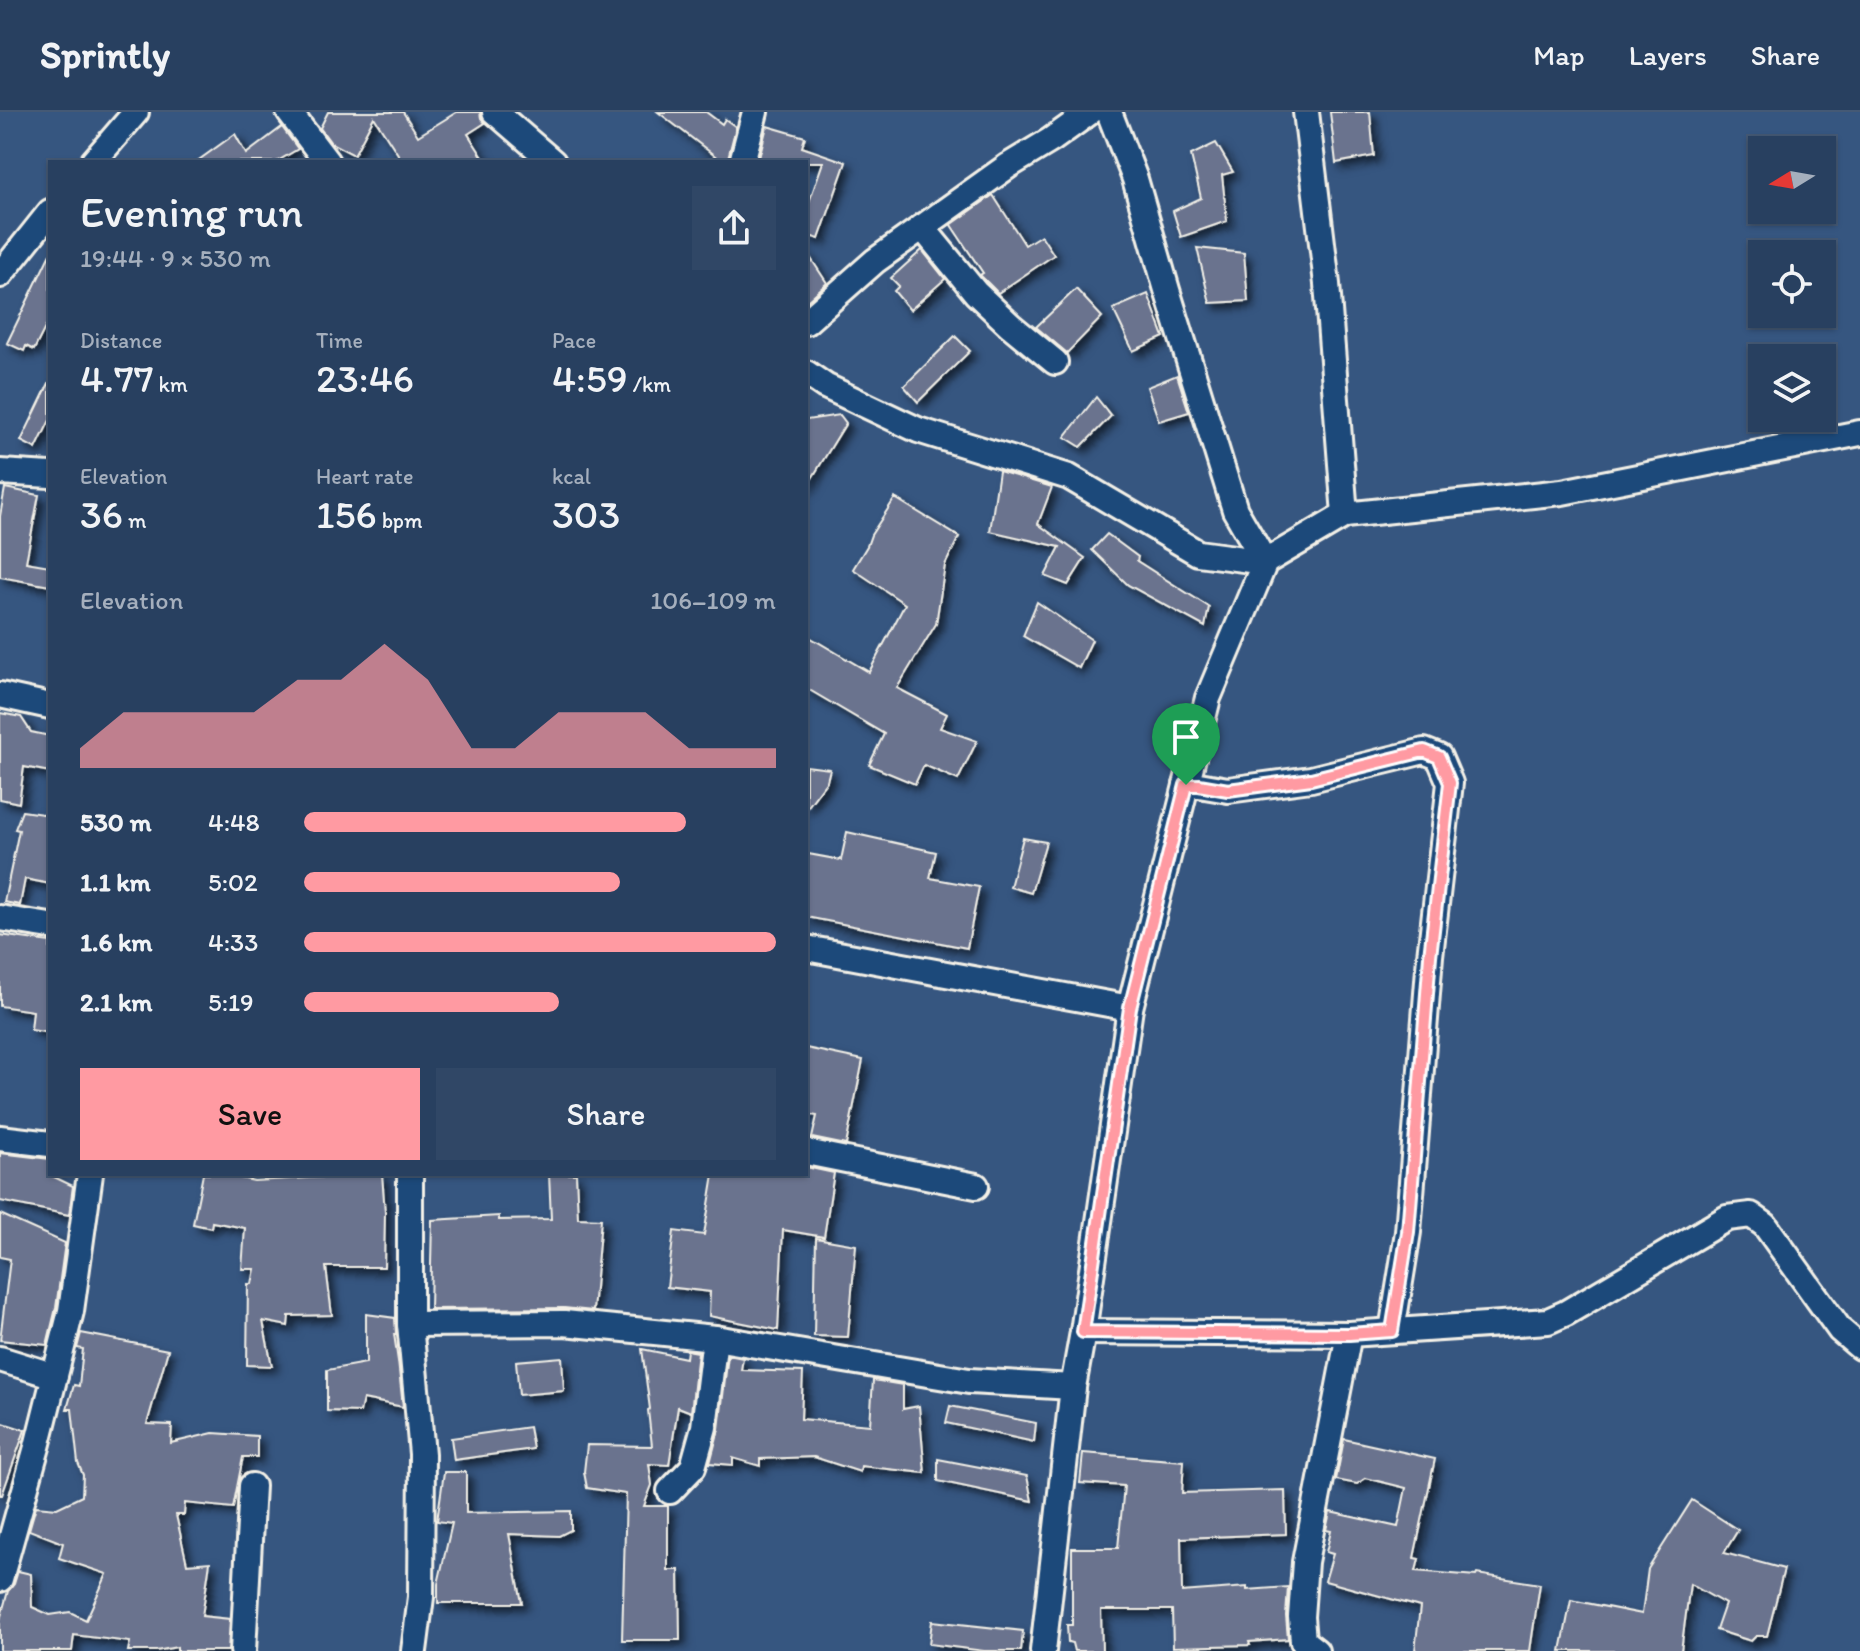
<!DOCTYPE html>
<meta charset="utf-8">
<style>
body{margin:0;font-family:Itim,sans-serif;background:#304766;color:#f1f3f6;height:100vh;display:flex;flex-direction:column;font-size:30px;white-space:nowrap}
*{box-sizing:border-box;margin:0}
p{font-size:26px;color:#a5afbd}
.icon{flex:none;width:44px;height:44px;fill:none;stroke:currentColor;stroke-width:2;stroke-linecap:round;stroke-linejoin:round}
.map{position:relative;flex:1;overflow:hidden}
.sheet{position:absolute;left:48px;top:48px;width:760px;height:1016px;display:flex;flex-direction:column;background:#284060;border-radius:0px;box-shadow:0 2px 6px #0004,0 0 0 2px #445975}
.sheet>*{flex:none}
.needle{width:52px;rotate:259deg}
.controls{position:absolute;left:1748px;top:24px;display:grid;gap:16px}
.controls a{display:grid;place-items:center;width:88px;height:88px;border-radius:0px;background:#284060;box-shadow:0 2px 6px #0004,0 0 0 2px #445975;font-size:40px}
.pin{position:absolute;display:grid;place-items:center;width:68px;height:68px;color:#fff;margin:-82px -34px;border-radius:50% 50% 50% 0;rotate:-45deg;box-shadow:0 0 8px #0007}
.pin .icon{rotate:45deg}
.round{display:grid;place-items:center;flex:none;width:84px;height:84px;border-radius:0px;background:#304766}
.summary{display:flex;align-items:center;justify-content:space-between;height:136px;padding:0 32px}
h1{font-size:44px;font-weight:600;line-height:60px}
.stats{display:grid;grid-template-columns:repeat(3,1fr);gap:12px;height:136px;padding:8px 32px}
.stats div{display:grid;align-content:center}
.stats b{font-size:40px;font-weight:600}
.stats small{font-size:22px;font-weight:400}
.stats p{font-size:22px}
.chart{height:224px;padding:16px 32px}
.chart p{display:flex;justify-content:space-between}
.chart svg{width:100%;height:144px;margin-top:8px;fill:#ff9aa2;opacity:.7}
.primary-button{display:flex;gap:16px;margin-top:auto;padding:16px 32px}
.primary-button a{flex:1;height:92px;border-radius:0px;background:#ff9aa2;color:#111;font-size:32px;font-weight:600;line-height:92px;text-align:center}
.primary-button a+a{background:#304766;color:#f1f3f6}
ul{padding:0 32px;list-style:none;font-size:26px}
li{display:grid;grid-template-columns:128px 96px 1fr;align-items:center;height:60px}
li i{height:20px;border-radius:10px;background:#ff9aa2}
header{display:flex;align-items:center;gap:48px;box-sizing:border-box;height:112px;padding:0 40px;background:#284060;border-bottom:2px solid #445975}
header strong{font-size:38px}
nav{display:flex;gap:44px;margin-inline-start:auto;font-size:28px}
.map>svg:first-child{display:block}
.building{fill:#6b738e;stroke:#f4f1e8;stroke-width:2;filter:url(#shadow)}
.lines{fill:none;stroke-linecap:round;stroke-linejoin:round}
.minor-casing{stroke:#f4f1e8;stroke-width:30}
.minor{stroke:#1f4a7a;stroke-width:24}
.route-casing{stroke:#fff;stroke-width:16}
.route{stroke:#ff9aa2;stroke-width:10}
</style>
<header>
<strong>Sprintly</strong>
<nav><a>Map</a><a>Layers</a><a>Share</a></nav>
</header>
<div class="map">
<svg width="1860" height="1539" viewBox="0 0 1860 1539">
<defs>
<filter id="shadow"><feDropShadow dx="5.5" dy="5.5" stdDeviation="4" flood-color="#0009"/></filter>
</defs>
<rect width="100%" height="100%" fill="#365680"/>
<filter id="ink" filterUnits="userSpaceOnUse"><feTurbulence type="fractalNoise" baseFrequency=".0125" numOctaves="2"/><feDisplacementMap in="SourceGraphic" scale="16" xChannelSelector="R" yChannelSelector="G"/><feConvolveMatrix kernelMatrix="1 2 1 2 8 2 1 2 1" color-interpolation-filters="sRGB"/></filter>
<g filter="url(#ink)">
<!-- building -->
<g class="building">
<path d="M 328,0 L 403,0 L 418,24 L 457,0 L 480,0 L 481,6 L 485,11 L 468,22 L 486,50 L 403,50 L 374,5 L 354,43 L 331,31 L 320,16 Z"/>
<path d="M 658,0 L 706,0 L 722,12 L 725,7 L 736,15 L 727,50 L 723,50 Z"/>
<path d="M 1330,0 L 1370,0 L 1374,44 L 1336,51 Z"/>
<path d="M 767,14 L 805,25 L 802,35 L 846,50 L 819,127 L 806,123 L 806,99 L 823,50 L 758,50 Z"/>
<path d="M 282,15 L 298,37 L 276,50 L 196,50 L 235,22 L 246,42 Z"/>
<path d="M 1216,31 L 1233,60 L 1222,63 L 1227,109 L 1181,125 L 1173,99 L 1201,86 L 1191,43 Z"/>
<path d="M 993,83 L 1025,133 L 1041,123 L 1054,143 L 998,181 L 980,163 L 983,161 L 951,113 Z"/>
<path d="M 1197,136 L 1244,141 L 1248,189 L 1210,191 Z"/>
<path d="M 922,138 L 945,167 L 910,198 L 894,179 L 899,174 L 891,166 Z"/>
<path d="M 806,139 L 827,171 L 806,190 Z"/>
<path d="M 50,142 L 50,206 L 34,238 L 26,234 L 24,239 L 7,231 Z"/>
<path d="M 1076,177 L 1102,205 L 1067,241 L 1036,215 Z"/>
<path d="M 1148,182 L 1164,225 L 1133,239 L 1113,197 Z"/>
<path d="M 955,224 L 970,239 L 918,290 L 904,274 Z"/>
<path d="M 1177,263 L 1189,300 L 1159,309 L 1147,275 Z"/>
<path d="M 50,269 L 50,308 L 36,337 L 21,329 Z"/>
<path d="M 1096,285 L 1111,304 L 1081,335 L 1065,325 Z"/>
<path d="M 840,303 L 846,311 L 806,376 L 806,308 Z"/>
<path d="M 999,359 L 1052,375 L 1038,412 L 1085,446 L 1068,473 L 1045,464 L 1060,435 L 990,419 Z"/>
<path d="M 5,376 L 39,383 L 26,450 L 50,454 L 50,474 L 0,465 L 0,404 Z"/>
<path d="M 895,386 L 959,425 L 945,453 L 936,512 L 897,576 L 947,602 L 940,616 L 977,629 L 958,668 L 924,653 L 915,672 L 869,653 L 884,622 L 806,576 L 806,523 L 869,560 L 905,492 L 853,457 L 867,434 L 871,423 Z"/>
<path d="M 1107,422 L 1138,445 L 1137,449 L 1209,495 L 1205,515 L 1128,473 L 1092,438 Z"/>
<path d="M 1037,490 L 1092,528 L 1079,556 L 1023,524 Z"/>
<path d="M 0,601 L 21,605 L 31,620 L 50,624 L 50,660 L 24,655 L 19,691 L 0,687 Z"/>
<path d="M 806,654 L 830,657 L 827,669 L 806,697 Z"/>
<path d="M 22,699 L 50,703 L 50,772 L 25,767 L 20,793 L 4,790 L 19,718 L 15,717 Z"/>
<path d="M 847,720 L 936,740 L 930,766 L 979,775 L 967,836 L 806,805 L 806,750 L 808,742 L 841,748 Z"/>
<path d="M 1023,726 L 1046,730 L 1031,781 L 1010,775 Z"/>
<path d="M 0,823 L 50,830 L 50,921 L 31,918 L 33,899 L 0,894 Z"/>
<path d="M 806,936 L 863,948 L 846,1033 L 812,1026 L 817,1004 L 806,1002 Z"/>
<path d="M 0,1041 L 50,1047 L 50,1063 L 73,1074 L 69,1103 L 0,1089 Z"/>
<path d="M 806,1055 L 834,1061 L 824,1125 L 783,1118 L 778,1218 L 709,1204 L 710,1180 L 667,1175 L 674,1119 L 704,1123 L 714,1062 L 806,1062 Z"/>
<path d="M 203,1062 L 221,1062 L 254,1069 L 382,1062 L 385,1101 L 384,1155 L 326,1155 L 332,1203 L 289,1204 L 288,1214 L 263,1209 L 272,1254 L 247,1253 L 248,1172 L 252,1172 L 255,1157 L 242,1157 L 245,1116 L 212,1110 L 211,1116 L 193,1112 Z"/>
<path d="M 549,1062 L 576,1062 L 578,1106 L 601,1107 L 593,1199 L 564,1196 L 430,1197 L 432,1108 L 499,1104 L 499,1108 L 551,1107 Z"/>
<path d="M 0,1102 L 65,1131 L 56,1196 L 47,1233 L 0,1228 L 10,1147 L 0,1145 Z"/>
<path d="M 816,1126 L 856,1133 L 848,1225 L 814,1224 Z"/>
<path d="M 366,1202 L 395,1206 L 396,1222 L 394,1222 L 398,1249 L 403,1295 L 363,1287 L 360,1300 L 327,1299 L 327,1258 L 366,1251 Z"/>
<path d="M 81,1221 L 168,1238 L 147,1312 L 172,1313 L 171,1331 L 213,1321 L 257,1324 L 257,1345 L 243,1345 L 233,1396 L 185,1391 L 184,1403 L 176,1403 L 187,1452 L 210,1450 L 202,1504 L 230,1507 L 228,1539 L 177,1539 L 177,1535 L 156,1539 L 128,1539 L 130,1530 L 74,1523 L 72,1539 L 0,1539 L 0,1508 L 8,1479 L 14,1472 L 18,1459 L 31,1462 L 32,1495 L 50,1503 L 70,1500 L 86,1508 L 107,1462 L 59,1446 L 63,1431 L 29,1418 L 36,1394 L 57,1396 L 82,1384 L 83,1363 L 78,1351 L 72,1297 L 67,1297 L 74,1273 L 79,1274 L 83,1237 L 77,1236 Z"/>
<path d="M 642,1237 L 686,1246 L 687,1238 L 698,1240 L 691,1300 L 678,1295 L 669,1353 L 649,1352 L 652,1373 L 644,1394 L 668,1394 L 668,1458 L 679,1458 L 680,1528 L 622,1528 L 626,1382 L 587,1376 L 584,1360 L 587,1333 L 652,1334 L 648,1298 L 650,1297 Z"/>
<path d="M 728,1243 L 743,1246 L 741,1258 L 803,1260 L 801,1307 L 870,1313 L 873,1268 L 903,1273 L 903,1297 L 919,1294 L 925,1361 L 861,1354 L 860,1360 L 814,1345 L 760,1347 L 760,1354 L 733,1346 L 733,1353 L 710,1351 L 719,1317 Z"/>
<path d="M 562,1245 L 564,1279 L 519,1283 L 516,1249 Z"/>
<path d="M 950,1294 L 1036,1311 L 1034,1330 L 946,1311 Z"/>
<path d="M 0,1310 L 25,1318 L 2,1383 L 0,1383 Z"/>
<path d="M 529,1315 L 533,1337 L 454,1348 L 451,1326 Z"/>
<path d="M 1344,1327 L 1435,1347 L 1414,1446 L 1419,1447 L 1416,1459 L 1476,1464 L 1477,1462 L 1540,1472 L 1530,1539 L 1415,1539 L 1420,1495 L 1325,1469 L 1333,1442 L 1326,1440 L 1331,1419 L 1326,1418 L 1330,1400 L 1398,1415 L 1406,1376 L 1366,1366 L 1357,1372 L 1336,1368 Z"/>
<path d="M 1083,1341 L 1184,1349 L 1182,1381 L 1285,1378 L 1286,1422 L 1181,1426 L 1182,1480 L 1247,1475 L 1247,1478 L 1288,1475 L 1286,1504 L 1288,1527 L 1249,1530 L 1250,1533 L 1173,1535 L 1172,1498 L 1101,1498 L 1102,1539 L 1074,1539 L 1072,1531 L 1068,1530 L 1067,1513 L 1072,1513 L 1072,1436 L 1118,1436 L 1124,1374 L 1080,1371 Z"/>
<path d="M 938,1347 L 1027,1364 L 1032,1389 L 938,1369 Z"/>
<path d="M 444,1360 L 466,1360 L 466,1401 L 571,1399 L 571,1418 L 559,1424 L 509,1422 L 522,1491 L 438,1491 L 438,1472 L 452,1411 L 437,1409 Z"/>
<path d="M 1692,1388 L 1738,1418 L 1724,1441 L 1784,1457 L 1767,1524 L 1756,1524 L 1751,1529 L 1716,1518 L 1725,1492 L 1690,1472 L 1681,1539 L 1561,1539 L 1571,1488 L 1642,1502 L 1648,1457 Z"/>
<path d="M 932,1509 L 1023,1519 L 1021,1539 L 984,1539 L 929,1532 Z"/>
</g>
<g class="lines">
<!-- minor casing -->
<g class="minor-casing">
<g id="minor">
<path d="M 289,0 L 327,50"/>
<path d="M 495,0 L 553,50"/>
<path d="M 1109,0 L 1135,67 L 1167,178 L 1235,398 L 1265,450"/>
<path d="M 1306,0 L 1327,172 L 1345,403"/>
<path d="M 93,50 L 136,0"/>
<path d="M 742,50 L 755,0"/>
<path d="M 922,115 L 976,181 L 1010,213 L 1055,250"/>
<path d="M 0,163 L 50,100"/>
<path d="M 806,210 L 875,149 L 1008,54 L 1051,28 L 1090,0"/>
<path d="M 806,261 L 825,274 L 918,318 L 1069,365 L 1198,441 L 1265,450"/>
<path d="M 0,360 L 50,363"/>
<path d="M 0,583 L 50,594"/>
<path d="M 1186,673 L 1199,673 L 1228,678 L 1311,667 L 1424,639 L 1439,645 L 1450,671 L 1430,844 L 1408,1120 L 1392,1219"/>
<path d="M 0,806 L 50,814"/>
<path d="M 806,836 L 1130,896"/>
<path d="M 0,1026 L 50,1032"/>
<path d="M 806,1040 L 976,1074"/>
<path d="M 410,1062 L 410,1212 L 422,1342 L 421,1485 L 414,1539"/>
<path d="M 410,1212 L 564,1211 L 715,1226 L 969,1269 L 1073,1275"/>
<path d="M 1083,1220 L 1349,1222 L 1548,1209 L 1566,1201 L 1727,1106 L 1751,1103 L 1765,1113 L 1840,1218 L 1860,1235"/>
<path d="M 0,1247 L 55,1264"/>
<path d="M 670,1379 L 693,1355 L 704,1315 L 715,1226"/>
<path d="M 0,1467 L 37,1335 L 71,1199 L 90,1062"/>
<path d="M 243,1539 L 252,1374"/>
<path d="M 1043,1539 L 1073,1275 L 1083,1220 L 1130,896 L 1208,586 L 1265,450 L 1345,403 L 1562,380 L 1860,321"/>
<path d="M 1316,1539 L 1303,1529 L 1301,1505 L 1305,1450 L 1349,1222"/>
</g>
</g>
<!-- minor -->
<use href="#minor" class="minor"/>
</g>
</g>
<g class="lines" filter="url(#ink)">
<!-- route casing -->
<g class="route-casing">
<path id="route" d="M 1424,639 L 1439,645 L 1450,671 L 1430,844 L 1408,1120 L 1392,1219 L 1349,1222 L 1083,1220 L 1130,896 L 1186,673 L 1199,673 L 1228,678 L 1311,667 Z"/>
</g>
<!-- route -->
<use href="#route" class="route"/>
</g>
</svg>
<div class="controls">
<a><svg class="needle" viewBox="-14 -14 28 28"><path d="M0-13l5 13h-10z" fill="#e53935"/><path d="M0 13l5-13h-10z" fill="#a5afbd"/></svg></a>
<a><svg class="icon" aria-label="locate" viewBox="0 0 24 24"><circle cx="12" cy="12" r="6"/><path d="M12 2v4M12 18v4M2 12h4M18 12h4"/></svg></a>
<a><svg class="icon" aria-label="layers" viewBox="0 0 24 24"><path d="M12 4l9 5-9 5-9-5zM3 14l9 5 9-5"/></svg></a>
</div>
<div class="pin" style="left:1186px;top:673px;background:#1e9e55"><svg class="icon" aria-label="arrive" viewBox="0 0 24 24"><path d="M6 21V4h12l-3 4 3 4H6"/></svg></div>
<section class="sheet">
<div class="summary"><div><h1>Evening run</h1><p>19:44 · 9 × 530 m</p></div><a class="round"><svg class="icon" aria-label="share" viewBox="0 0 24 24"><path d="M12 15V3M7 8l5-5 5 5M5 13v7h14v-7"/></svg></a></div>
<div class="stats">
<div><p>Distance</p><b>4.77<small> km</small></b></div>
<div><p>Time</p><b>23:46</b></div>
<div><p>Pace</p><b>4:59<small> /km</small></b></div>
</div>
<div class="stats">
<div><p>Elevation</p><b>36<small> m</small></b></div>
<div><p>Heart rate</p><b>156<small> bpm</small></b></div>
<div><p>kcal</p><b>303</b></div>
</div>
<div class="chart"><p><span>Elevation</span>106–109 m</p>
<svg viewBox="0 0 160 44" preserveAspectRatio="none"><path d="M0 44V38L10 27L20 27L30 27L40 27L50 17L60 17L70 6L80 17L90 38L100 38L110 27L120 27L130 27L140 38L150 38L160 38V44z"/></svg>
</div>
<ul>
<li><b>530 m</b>4:48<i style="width:81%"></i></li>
<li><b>1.1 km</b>5:02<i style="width:67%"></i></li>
<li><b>1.6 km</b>4:33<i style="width:100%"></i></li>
<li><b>2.1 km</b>5:19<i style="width:54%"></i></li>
</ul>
<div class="primary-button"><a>Save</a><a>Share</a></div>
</section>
</div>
